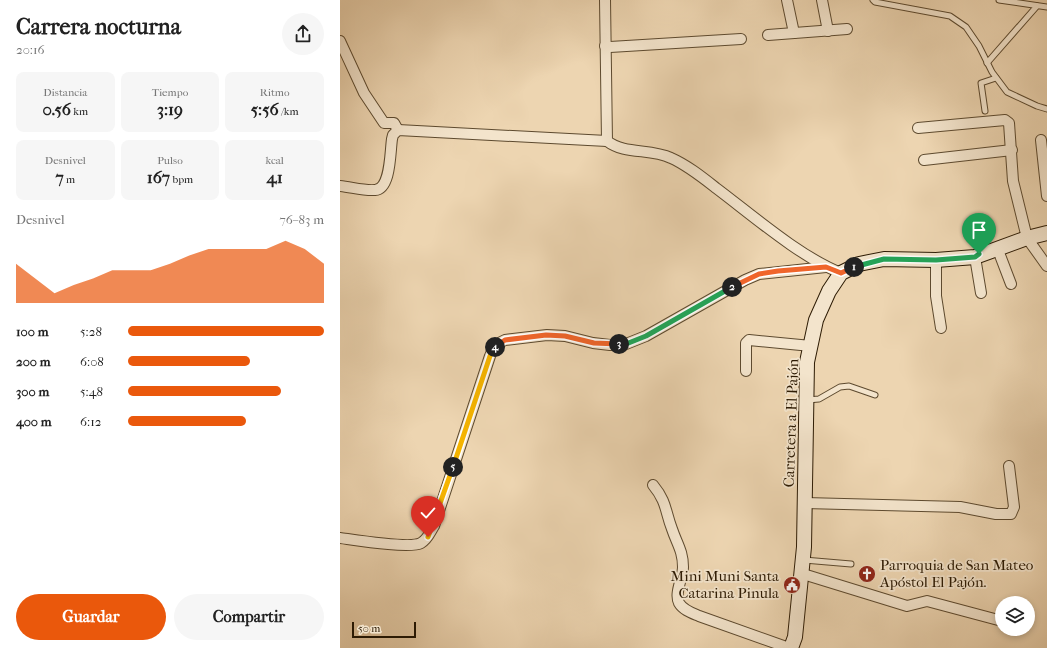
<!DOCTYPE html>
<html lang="es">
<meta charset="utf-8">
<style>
body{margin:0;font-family:"IM FELL French Canon",serif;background:#f6f6f6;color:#222;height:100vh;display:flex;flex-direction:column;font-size:15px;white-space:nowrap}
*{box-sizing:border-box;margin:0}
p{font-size:13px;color:#767676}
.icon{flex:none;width:22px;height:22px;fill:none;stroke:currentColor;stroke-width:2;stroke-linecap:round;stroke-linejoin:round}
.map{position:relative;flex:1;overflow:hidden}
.sheet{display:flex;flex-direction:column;background:#fff;width:340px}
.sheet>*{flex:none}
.fabs{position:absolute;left:655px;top:596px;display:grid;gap:8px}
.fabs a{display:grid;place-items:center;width:40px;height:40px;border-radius:50%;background:#fff;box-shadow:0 2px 6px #0003;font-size:20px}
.scale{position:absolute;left:12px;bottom:10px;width:64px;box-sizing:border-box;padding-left:4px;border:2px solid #2d1b04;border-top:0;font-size:11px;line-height:14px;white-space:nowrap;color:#2d1b04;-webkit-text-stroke:3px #f3e4cc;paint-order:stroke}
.pin{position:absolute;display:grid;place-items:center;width:34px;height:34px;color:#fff;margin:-41px -17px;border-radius:50% 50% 50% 0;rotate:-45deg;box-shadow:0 0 4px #0007}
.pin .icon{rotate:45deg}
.km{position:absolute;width:20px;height:20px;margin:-10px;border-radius:50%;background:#222;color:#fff;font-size:11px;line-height:20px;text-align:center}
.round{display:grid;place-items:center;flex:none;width:42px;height:42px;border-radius:21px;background:#f6f6f6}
.head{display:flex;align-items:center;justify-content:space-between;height:68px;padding:0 16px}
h1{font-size:22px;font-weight:800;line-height:30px}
.metrics{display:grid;grid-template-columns:repeat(3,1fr);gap:6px;height:68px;padding:4px 16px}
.metrics div{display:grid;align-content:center;border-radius:8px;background:#f6f6f6;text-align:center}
.metrics b{font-size:17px;font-weight:800}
.metrics small{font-size:11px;font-weight:400}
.metrics p{font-size:11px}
.chart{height:112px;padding:8px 16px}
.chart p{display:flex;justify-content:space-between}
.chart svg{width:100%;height:72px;margin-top:4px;fill:#ea580c;opacity:.7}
.primary-button{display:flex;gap:8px;margin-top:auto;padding:8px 16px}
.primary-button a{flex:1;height:46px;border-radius:24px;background:#ea580c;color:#fff;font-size:16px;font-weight:800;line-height:46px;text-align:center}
.primary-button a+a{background:#f6f6f6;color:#222}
ul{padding:0 16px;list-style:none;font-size:13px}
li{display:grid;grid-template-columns:64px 48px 1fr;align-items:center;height:30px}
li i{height:10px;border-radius:5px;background:#ea580c}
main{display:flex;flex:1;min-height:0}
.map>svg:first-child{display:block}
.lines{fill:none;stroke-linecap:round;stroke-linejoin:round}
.lane-casing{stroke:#5d4a2f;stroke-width:7}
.street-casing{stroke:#5d4a2f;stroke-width:12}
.secondary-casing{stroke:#2d1b04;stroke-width:16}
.lane{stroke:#f3e4cc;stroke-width:5}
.street{stroke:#f3e4cc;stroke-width:10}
.secondary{stroke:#f3e4cc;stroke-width:14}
.split-1-casing{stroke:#fff;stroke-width:8}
.split-2-casing{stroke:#fff;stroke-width:8}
.split-3-casing{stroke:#fff;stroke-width:8}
.split-4-casing{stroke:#fff;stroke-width:8}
.split-5-casing{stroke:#fff;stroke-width:8}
.split-6-casing{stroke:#fff;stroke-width:8}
.split-1{stroke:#22a559;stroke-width:5}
.split-2{stroke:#f0652b;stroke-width:5}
.split-3{stroke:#22a559;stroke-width:5}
.split-4{stroke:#f0652b;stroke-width:5}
.split-5{stroke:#f5b400;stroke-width:5}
.split-6{stroke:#f5b400;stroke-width:5}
.labels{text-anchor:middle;stroke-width:3.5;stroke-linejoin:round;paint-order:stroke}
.street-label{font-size:15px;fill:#2d1b04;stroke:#f3e4cc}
.poi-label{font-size:15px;fill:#2d1b04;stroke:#f3e4cc;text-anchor:start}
</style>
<main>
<section class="sheet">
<div class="head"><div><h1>Carrera nocturna</h1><p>20:16</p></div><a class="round"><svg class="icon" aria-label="share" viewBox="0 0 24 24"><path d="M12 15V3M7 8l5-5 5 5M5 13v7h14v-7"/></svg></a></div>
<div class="metrics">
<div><p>Distancia</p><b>0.56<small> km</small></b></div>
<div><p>Tiempo</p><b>3:19</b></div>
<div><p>Ritmo</p><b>5:56<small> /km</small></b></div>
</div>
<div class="metrics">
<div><p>Desnivel</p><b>7<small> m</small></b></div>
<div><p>Pulso</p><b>167<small> bpm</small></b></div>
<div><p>kcal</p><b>41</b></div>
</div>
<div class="chart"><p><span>Desnivel</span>76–83 m</p>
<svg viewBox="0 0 160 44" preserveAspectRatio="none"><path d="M0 44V20L10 29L20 38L30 33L40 29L50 24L60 24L70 24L80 20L90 15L100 11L110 11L120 11L130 11L140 6L150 11L160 20V44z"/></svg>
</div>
<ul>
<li><b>100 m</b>5:28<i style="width:100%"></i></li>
<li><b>200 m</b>6:08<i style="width:62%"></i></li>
<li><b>300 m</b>5:48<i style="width:78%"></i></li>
<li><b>400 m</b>6:12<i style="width:60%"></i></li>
</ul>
<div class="primary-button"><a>Guardar</a><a>Compartir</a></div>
</section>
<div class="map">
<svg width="707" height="648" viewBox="0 0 707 648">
<rect width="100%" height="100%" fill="#edd5b1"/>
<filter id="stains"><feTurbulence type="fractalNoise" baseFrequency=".005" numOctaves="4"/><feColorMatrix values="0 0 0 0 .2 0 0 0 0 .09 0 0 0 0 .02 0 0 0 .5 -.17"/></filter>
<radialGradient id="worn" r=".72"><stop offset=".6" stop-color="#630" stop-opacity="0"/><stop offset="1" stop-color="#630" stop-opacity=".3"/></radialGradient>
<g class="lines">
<!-- lane casing -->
<g class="lane-casing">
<g id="lane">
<path d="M 533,0 L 535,2 L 610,16 L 626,27 L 639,46 L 652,72 L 667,92 L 697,106 L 707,109"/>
<path d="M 659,0 L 707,7"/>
<path d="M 647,63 L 697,6"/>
<path d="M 645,111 L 641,83 L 656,78"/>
<path d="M 467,400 L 479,399 L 500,387 L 509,386 L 535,395"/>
<path d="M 464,560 L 511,564"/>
</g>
</g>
<!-- street casing -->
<g class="street-casing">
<g id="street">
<path d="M 265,0 L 267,141 C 285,155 310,148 331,158 C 347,165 362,177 376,188 C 412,215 460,257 501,273"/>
<path d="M 447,0 L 454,33"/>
<path d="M 482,0 L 488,31"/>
<path d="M 428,35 L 507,29"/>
<path d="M 0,41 L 24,93 L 44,123 L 54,123 L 58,130"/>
<path d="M 265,46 L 270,47 L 401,39"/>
<path d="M 578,128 L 665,120 L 669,123 L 673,181 L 687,238 L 707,266"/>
<path d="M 701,140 L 707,196"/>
<path d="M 584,160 L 672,150"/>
<path d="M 0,186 C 11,187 24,191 35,190 C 51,189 50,152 52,139 L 53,135 L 58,130 L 267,141"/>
<path d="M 658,250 L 671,284"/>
<path d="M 635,257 L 641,293"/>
<path d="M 596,260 L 596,296 L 601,328"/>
<path d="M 406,371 L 406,343 L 409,340 L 471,346"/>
<path d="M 313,485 C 327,502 325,511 332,529 C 337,544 343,551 343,567 C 343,578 334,593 339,603 C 343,610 352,613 359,616 L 449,648"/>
<path d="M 465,503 L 620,507 L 656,514 L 671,514 L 674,507 L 669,466"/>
<path d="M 0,538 C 15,540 70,549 81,543 C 88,539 90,532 94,526 L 150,356 L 153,349 L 159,343 L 165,340 L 207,335 L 225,336 L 253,343 L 270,345 L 286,344 L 306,336 L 405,280 L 419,274 L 486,267"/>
<path d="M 463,574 L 567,606 L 587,601 L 662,621"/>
</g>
</g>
<!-- secondary casing -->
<g class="secondary-casing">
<path id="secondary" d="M 451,648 L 455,637 L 464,547 L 467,362 L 476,320 L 489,291 L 501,273 L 519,264 L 544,259 L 596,260 L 635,257 L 687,238 L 707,233"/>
</g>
<!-- lane -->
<use href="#lane" class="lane"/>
<!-- street -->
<use href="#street" class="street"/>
<!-- secondary -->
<use href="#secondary" class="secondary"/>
</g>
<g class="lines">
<!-- split-1 casing -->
<g class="split-1-casing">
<path id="split-1" d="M 514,267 L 544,259 L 596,260 L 635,257 L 639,254"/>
</g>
<!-- split-2 casing -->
<g class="split-2-casing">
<path id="split-2" d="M 392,287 L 419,274 L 438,271 L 486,267 L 501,273 L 514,267"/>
</g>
<!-- split-3 casing -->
<g class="split-3-casing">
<path id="split-3" d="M 279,344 L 286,344 L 306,336 L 392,287"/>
</g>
<!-- split-4 casing -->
<g class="split-4-casing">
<path id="split-4" d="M 155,347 L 165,340 L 206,335 L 225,336 L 254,343 L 279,344"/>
</g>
<!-- split-5 casing -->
<g class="split-5-casing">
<path id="split-5" d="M 113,467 L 150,356 L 155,347"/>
</g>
<!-- split-6 casing -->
<g class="split-6-casing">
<path id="split-6" d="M 88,537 L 113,467"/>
</g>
<!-- split-1 -->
<use href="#split-1" class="split-1"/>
<!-- split-2 -->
<use href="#split-2" class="split-2"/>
<!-- split-3 -->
<use href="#split-3" class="split-3"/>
<!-- split-4 -->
<use href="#split-4" class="split-4"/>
<!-- split-5 -->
<use href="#split-5" class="split-5"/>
<!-- split-6 -->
<use href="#split-6" class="split-6"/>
</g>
<!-- icons -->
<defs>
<g id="church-disc" transform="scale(0.9)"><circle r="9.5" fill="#8f2418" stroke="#f3e4cc"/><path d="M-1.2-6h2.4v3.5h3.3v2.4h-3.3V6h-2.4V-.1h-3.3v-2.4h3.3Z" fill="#fff"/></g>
<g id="civic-disc" transform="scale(0.9)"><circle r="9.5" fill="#8f2418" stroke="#f3e4cc"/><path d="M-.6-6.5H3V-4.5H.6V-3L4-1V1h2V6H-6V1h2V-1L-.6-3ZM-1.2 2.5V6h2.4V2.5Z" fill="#fff"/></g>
</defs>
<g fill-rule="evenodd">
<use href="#church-disc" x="527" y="574"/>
<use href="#civic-disc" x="452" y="585"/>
</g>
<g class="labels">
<!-- street labels -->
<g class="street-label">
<text transform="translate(451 423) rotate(-88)" y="5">Carretera a El Pajón</text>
</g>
<!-- poi labels -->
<g class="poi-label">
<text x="540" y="570">Parroquia de San Mateo<tspan x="540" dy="17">Apóstol El Pajón.</tspan></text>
<text x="439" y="581" text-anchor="end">Mini Muni Santa<tspan x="439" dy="17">Catarina Pinula</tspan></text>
</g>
</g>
<rect width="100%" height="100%" filter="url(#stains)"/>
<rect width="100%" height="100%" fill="url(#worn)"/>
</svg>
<div class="fabs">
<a><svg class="icon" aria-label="layers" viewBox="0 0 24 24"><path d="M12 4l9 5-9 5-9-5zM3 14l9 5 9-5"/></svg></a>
</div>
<div class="scale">50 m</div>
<div class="pin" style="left:639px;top:254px;background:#1e9e55"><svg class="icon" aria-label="arrive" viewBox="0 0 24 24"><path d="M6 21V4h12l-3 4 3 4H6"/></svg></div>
<div class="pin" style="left:88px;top:537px;background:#d93025"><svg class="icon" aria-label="check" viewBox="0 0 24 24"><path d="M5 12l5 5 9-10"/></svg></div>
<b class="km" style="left:514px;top:267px">1</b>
<b class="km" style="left:392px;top:287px">2</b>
<b class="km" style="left:279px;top:344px">3</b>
<b class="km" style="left:155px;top:347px">4</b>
<b class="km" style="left:113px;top:467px">5</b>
</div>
</main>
